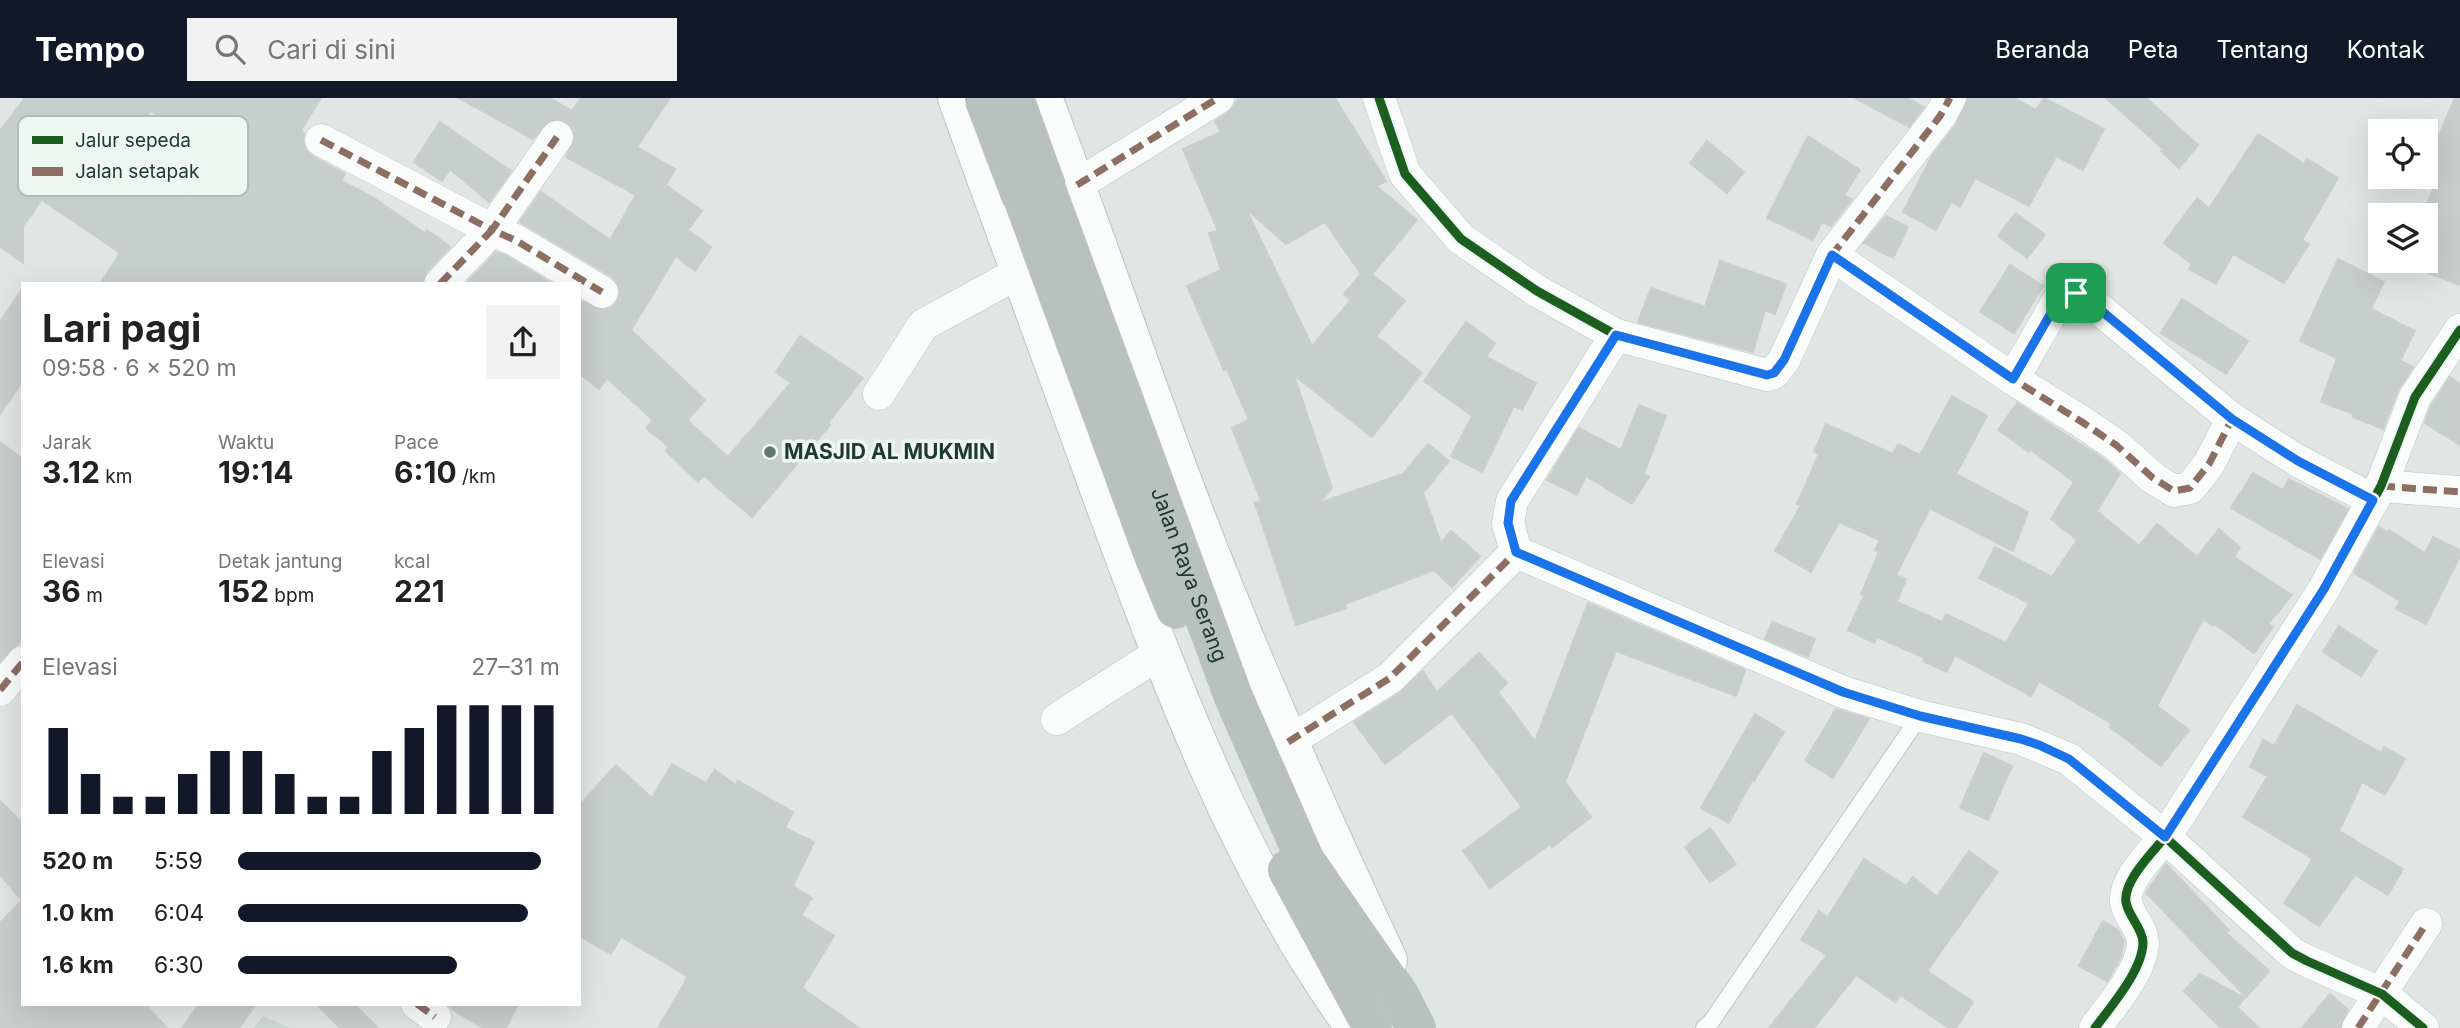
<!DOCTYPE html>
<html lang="id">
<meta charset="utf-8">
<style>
body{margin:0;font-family:Inter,sans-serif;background:#f2f2f2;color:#222;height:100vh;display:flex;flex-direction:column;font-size:26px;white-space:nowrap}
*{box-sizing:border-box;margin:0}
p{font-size:23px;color:#767676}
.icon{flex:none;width:38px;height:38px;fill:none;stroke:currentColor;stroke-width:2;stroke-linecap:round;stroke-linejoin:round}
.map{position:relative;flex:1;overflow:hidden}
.drawer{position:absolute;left:21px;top:184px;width:560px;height:724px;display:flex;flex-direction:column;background:#fff;border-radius:0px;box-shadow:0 7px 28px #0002}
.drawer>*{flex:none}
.tools{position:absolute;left:2368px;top:21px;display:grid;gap:14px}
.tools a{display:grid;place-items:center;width:70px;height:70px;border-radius:0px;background:#fff;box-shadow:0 7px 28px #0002;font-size:35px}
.pin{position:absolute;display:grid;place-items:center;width:60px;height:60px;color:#fff;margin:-30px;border-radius:14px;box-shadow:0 4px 10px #0006}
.round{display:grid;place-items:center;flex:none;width:74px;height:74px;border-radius:0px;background:#f2f2f2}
.headline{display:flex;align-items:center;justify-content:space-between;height:119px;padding:0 21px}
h1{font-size:38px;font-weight:700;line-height:52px}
.figures{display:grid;grid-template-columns:repeat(3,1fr);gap:10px;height:119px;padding:7px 21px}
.figures div{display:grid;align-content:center}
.figures b{font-size:30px;font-weight:700}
.figures small{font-size:19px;font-weight:400}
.figures p{font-size:19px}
.chart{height:196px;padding:14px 21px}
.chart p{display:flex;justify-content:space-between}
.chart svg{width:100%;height:126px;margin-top:7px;stroke:#111827;stroke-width:6}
ul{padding:0 21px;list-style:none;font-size:23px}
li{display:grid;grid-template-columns:112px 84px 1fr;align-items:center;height:52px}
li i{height:18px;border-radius:9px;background:#111827}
header{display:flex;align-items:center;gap:42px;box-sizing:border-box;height:98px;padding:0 35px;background:#111827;color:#fff}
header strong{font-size:33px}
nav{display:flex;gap:38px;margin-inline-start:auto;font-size:24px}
.search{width:490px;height:63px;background:#f2f2f2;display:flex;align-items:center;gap:18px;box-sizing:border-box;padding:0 24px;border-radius:0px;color:#767676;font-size:26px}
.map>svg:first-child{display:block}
.built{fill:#cfd8d4}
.building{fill:#c8cecb;stroke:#cacfcd;stroke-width:2;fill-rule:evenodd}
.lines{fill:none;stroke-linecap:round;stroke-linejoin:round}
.lane-casing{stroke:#bec3c1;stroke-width:18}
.street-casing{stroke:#bec3c1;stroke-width:33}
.secondary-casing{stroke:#bdc4c2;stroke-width:40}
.highway-casing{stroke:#bbc3c1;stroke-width:40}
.lane{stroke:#fafbfb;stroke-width:16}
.street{stroke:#fafbfb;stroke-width:32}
.secondary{stroke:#fafbfb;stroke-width:38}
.highway{stroke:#b9c1bf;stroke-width:38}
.highway-bridge-casing{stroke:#bbc3c1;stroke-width:40;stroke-linecap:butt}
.highway-bridge{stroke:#b9c1bf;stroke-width:38}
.quiet{stroke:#8d6e63;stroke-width:7;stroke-dasharray:14 7;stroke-linecap:butt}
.cycleway-casing{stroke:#eef6f2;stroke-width:13}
.cycleway{stroke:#1b5e20;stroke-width:9}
.route-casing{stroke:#fff;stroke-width:14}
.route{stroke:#1a73e8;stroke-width:9}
.poi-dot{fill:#647670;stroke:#eef6f2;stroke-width:2.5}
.labels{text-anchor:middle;stroke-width:7;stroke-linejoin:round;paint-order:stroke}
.poi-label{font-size:21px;font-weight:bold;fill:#203932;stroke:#eef6f2;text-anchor:start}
.street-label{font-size:21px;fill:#203932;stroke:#eef6f2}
.key{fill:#eef6f2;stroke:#b0bdb8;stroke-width:2}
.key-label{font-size:19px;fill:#203932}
</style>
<header>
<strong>Tempo</strong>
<div class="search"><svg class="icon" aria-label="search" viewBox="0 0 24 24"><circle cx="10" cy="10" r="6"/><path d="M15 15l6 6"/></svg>Cari di sini</div>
<nav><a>Beranda</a><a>Peta</a><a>Tentang</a><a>Kontak</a></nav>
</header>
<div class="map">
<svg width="2460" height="930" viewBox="0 0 2460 930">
<rect width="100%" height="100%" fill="#e1e6e4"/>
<!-- built -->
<path class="built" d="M 263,918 L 290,930 L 254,930 Z"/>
<!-- building -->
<g class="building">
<path d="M 25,0 L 321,0 L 301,32 L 304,35 L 303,43 L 306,52 L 312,58 L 345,76 L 341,83 L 371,98 L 425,135 L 427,132 L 450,149 L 427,173 L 422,186 L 100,186 L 120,155 L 42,102 L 23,128 L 23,165 L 0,148 L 0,33 ZM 151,13 L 213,61 L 190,101 L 124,52 Z"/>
<path d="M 459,0 L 550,0 L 572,13 L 581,0 L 670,0 L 637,49 L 675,71 L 666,87 L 702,113 L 688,132 L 711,149 L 695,173 L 676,158 L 631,232 L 705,302 L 687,322 L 728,359 L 791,285 L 776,274 L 800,238 L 863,280 L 828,325 L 830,327 L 752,419 L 704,378 L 698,384 L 666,353 L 669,349 L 646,330 L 653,322 L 607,280 L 599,291 L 579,275 L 579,202 L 601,212 L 610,210 L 618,203 L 620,195 L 618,186 L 611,178 L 520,124 L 541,94 L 610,142 L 636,97 L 566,59 L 575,40 L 573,31 L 567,24 L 558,21 L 549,23 L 533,41 Z"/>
<path d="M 1239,0 L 1335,0 L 1386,83 L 1376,88 L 1417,122 L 1372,176 L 1405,203 L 1376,238 L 1422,275 L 1372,339 L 1294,277 L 1332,390 L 1319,405 L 1403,376 L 1428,346 L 1449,363 L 1423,395 L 1441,445 L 1451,433 L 1480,458 L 1452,489 L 1434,472 L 1345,506 L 1346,510 L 1296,527 L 1255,405 L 1261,403 L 1232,330 L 1249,322 L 1227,271 L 1224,272 L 1187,188 L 1221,172 L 1209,135 L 1218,133 L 1183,51 L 1221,34 L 1215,23 L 1228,15 ZM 1246,111 L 1286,146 L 1325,124 L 1361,176 L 1344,196 L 1351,202 L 1312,248 Z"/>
<path d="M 1855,0 L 1907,0 L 1924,9 L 1909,29 Z"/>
<path d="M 1968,0 L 2014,0 L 2036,12 L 2044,0 L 2104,31 L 2083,72 L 2056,58 L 2029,108 L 1975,80 L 1960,109 L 1951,104 L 1936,132 L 1903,114 L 1932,58 L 1956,27 Z"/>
<path d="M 2106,0 L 2146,0 L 2198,47 L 2179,70 L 2161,53 L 2163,51 Z"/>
<path d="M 2455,0 L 2460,0 L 2460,187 L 2426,174 L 2426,110 L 2435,86 L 2426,81 L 2426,68 Z"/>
<path d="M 440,24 L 511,73 L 489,104 L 450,71 L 442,83 L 414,64 Z"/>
<path d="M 2258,36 L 2304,66 L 2307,61 L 2338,80 L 2302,142 L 2309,146 L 2284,185 L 2233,156 L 2216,186 L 2189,171 L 2192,166 L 2164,145 L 2197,100 L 2209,111 Z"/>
<path d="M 1808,38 L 1860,72 L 1844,97 L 1852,101 L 1831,128 L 1822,124 L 1813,142 L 1767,120 Z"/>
<path d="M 1707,43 L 1744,74 L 1727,95 L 1690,65 Z"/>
<path d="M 2016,115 L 2045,137 L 2027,160 L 1998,138 Z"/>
<path d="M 1886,118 L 1908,129 L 1893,160 L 1864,145 Z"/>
<path d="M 496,154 L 507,158 L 552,186 L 466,186 Z"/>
<path d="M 2338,161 L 2384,184 L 2371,211 L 2415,233 L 2400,263 L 2413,269 L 2398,292 L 2383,331 L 2353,319 L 2354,316 L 2321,304 L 2337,260 L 2300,243 Z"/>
<path d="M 1720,163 L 1786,186 L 1775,216 L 1765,212 L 1753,254 L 1638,224 L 1651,190 L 1705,209 Z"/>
<path d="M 2010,167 L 2043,188 L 2014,235 L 1980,214 Z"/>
<path d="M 23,190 L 23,283 L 0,316 L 0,224 Z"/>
<path d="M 2182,201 L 2248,243 L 2226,276 L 2161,235 Z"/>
<path d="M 1466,224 L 1495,245 L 1486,259 L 1536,285 L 1522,312 L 1514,308 L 1482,374 L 1451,358 L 1472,318 L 1424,283 Z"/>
<path d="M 2450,279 L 2460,286 L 2460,347 L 2425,325 L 2431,308 Z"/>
<path d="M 1952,298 L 1987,318 L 1956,376 L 2028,414 L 2013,453 L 1930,410 L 1896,477 L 1906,481 L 1897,504 L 1942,524 L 1946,516 L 2006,545 L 2029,505 L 1979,480 L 1995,449 L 2052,479 L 2077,442 L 2051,421 L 2074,384 L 2030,351 L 2029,354 L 1998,332 L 2017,305 L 2105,362 L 2120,376 L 2097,413 L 2139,448 L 2157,426 L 2197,459 L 2219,431 L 2240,449 L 2234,459 L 2292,497 L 2268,526 L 2273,529 L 2254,555 L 2215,526 L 2213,528 L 2203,521 L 2157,608 L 2189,632 L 2161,668 L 2110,629 L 2112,626 L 2039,583 L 2031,598 L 1955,557 L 1947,574 L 1923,563 L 1925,560 L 1877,539 L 1874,545 L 1848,532 L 1864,498 L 1861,496 L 1879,454 L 1875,452 L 1880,442 L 1839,424 L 1811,474 L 1775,453 L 1801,407 L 1797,406 L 1819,356 L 1814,354 L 1826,326 L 1893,356 L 1898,346 L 1920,357 Z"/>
<path d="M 1639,307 L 1666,318 L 1644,375 L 1649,379 L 1632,406 L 1586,378 L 1577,397 L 1547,382 L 1579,330 L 1621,352 Z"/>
<path d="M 0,344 L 23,361 L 23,541 L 0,563 Z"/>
<path d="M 2253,375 L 2283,392 L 2289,381 L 2348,411 L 2320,461 L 2231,410 Z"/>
<path d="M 2379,429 L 2388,434 L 2389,432 L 2425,455 L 2433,439 L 2460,452 L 2460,458 L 2426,526 L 2396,511 L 2400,503 L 2354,475 Z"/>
<path d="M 1588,505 L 1745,572 L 1736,598 L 1616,553 L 1565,684 L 1591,719 L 1552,749 L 1550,746 L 1490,790 L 1463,753 L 1522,709 L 1452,615 L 1385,666 L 1354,624 L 1400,595 L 1423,573 L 1437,594 L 1479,555 L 1507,585 L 1498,594 L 1535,643 Z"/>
<path d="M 1772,524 L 1815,541 L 1808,559 L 1765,541 Z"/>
<path d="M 2339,528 L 2377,553 L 2361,578 L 2323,554 Z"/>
<path d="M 2297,607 L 2381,655 L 2384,649 L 2405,661 L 2385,697 L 2362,684 L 2339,733 L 2403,771 L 2388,797 L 2355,777 L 2319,828 L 2284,805 L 2313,761 L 2243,719 L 2268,678 L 2250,669 L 2263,642 L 2274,648 Z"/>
<path d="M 1836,611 L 1869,621 L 1833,680 L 1805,663 Z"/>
<path d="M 1755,616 L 1784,634 L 1754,683 L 1752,682 L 1729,725 L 1701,710 Z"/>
<path d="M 1984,655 L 2012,668 L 1988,722 L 1960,710 Z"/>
<path d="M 672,666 L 706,685 L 715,672 L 736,687 L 738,683 L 793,714 L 785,730 L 814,744 L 793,788 L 812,800 L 801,817 L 834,838 L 802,890 L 859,930 L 658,930 L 686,883 L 685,883 L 687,878 L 621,839 L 611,856 L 579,838 L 579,708 L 616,667 L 652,700 Z"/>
<path d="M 0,703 L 23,726 L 23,906 L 145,906 L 167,930 L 0,930 L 0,825 L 22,802 L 0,777 Z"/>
<path d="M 1710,730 L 1736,766 L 1710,784 L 1685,749 Z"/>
<path d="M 1969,753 L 1998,774 L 1927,873 L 1973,904 L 1956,930 L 1949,930 L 1900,897 L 1895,904 L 1856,877 L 1814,930 L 1769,930 L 1827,857 L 1801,842 L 1819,813 L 1828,819 L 1864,761 L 1906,788 L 1913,779 L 1937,799 Z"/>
<path d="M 2166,766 L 2229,832 L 2226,835 L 2269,873 L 2246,899 L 2146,795 Z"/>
<path d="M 2103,823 L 2118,832 L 2124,844 L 2121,859 L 2107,883 L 2079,868 Z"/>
<path d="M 2200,876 L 2245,900 L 2237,909 L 2259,930 L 2221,930 L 2184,893 Z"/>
<path d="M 2330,896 L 2348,912 L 2340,930 L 2302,930 Z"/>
<path d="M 199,906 L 256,906 L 239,930 L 182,930 Z"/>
<path d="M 316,906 L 354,906 L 378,930 L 340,930 Z"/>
<path d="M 448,906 L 518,906 L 506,930 L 483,930 L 452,911 Z"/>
</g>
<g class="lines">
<!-- lane casing -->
<g class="lane-casing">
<path id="lane" d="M 1704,930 L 1711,924 L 1920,618"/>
</g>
<!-- street casing -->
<g class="street-casing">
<g id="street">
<path d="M 1379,0 L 1405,76 L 1461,141 L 1537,193 L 1616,237 L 1512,403 L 1508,425 L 1516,454 L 1843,594 L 1920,618 L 2021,641 L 2069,661 L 2165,739 L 2292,855 L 2307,863 L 2382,896 L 2423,930"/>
<path d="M 321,42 L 492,132 L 557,39"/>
<path d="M 1077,87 L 1218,0"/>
<path d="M 1832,157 L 2013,281 L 2082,324 L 2116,347 L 2153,380 L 2174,393 L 2190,390 L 2209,366 L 2232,321"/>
<path d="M 440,186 L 492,132 L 515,142 L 602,194"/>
<path d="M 1616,237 L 1767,277 L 1774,275 L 1784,262 L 1832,157 L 1940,18 L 1950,0"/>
<path d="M 2013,281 L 2058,203 C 2073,188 2084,200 2098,210 L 2232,321 L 2298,363 L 2373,402"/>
<path d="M 879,296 L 923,227 L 1020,174"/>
<path d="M 2381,388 L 2460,394"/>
<path d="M 0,592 L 23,564"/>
<path d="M 1057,621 L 1160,555"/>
<path d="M 1288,644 L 1390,580 L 1516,454"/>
<path d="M 417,906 L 435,919"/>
<path d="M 2095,930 C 2111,908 2143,872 2143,844 C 2142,829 2128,818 2126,804 C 2123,783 2153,754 2165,739 L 2324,491 L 2381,388 L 2415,299 L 2460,232"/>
<path d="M 2358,930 L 2426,826"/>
</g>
</g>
<!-- secondary casing -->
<g class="secondary-casing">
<g id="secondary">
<path d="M 957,0 C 1006,136 1056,272 1105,407 C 1172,589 1241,773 1355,930"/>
<path d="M 1043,0 C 1098,142 1145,287 1200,429 C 1257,576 1321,719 1388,862"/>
</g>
</g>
<!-- highway casing -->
<g class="highway-casing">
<g id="highway">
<path id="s1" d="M 1047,91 L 1234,599 L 1305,761 L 1399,897 L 1416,930"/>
<path d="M 1022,100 L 1152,455 L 1175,511"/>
<path d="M 1287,772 L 1372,930"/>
</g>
</g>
<!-- lane -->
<use href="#lane" class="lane"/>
<!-- street -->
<use href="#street" class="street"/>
<!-- secondary -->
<use href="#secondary" class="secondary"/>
<!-- highway -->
<use href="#highway" class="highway"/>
<!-- highway-bridge casing -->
<g class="highway-bridge-casing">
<g id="highway-bridge">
<path d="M 984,0 L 1022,100"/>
<path d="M 1014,0 L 1047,91"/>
</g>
</g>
<!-- highway-bridge -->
<use href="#highway-bridge" class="highway-bridge"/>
<!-- quiet -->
<g class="quiet">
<path d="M 321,42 L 492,132 L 557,39"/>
<path d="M 1077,87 L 1218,0"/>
<path d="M 1832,157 L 2013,281 L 2082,324 L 2116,347 L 2153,380 L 2174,393 L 2190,390 L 2209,366 L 2232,321"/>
<path d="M 440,186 L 492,132 L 515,142 L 602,194"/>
<path d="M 1616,237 L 1767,277 L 1774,275 L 1784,262 L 1832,157 L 1940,18 L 1950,0"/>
<path d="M 2013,281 L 2058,203 C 2073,188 2084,200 2098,210 L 2232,321 L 2298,363 L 2373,402"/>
<path d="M 2381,388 L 2460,394"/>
<path d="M 0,592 L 23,564"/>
<path d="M 1288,644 L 1390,580 L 1516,454"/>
<path d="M 417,906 L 435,919"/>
<path d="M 2358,930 L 2426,826"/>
</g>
<!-- cycleway casing -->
<g class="cycleway-casing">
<g id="cycleway">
<path d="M 1379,0 L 1405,76 L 1461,141 L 1537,193 L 1616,237 L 1512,403 L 1508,425 L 1516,454 L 1843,594 L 1920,618 L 2021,641 L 2069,661 L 2165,739 L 2292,855 L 2307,863 L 2382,896 L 2423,930"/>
<path d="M 2095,930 C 2111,908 2143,872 2143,844 C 2142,829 2128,818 2126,804 C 2123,783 2153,754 2165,739 L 2324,491 L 2381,388 L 2415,299 L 2460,232"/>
</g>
</g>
<!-- cycleway -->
<use href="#cycleway" class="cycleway"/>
</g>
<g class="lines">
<!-- route casing -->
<g class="route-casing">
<path id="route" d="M 1832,157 L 2013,281 L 2058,203 C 2073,189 2084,200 2098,210 L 2232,321 L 2298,363 L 2373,402 L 2324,491 L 2165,739 L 2069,661 L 2039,647 L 2021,641 L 1920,618 L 1843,594 L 1516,454 L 1508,425 L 1511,403 L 1616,237 L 1767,277 L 1774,275 L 1784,262 Z"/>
</g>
<!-- route -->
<use href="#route" class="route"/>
</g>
<!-- markers -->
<circle class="poi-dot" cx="770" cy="354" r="7"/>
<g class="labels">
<!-- poi labels -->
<g class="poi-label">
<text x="784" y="361">MASJID AL MUKMIN</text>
</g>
<!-- street labels -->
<g class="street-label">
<text dy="7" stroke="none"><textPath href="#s1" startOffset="411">Jalan Raya Serang</textPath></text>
</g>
</g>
<!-- legend -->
<rect x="18" y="18" width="230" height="80" rx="10" class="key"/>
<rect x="32" y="38" width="31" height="8" fill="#1b5e20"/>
<rect x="32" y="69" width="31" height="9" fill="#8d6e63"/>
<g class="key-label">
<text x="75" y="49">Jalur sepeda</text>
<text x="75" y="80">Jalan setapak</text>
</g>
</svg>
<div class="tools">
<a><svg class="icon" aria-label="locate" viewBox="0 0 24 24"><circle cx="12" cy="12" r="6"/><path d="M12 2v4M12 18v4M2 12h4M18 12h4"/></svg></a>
<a><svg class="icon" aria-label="layers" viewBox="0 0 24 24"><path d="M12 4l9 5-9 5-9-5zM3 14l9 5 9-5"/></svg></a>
</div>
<div class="pin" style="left:2076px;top:195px;background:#1e9e55"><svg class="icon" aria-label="arrive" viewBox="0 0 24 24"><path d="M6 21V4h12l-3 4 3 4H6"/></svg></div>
<section class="drawer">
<div class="headline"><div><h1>Lari pagi</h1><p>09:58 · 6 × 520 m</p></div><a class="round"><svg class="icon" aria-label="share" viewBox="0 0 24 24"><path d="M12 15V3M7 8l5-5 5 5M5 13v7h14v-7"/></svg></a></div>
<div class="figures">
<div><p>Jarak</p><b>3.12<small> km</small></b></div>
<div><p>Waktu</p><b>19:14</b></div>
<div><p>Pace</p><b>6:10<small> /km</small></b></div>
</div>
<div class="figures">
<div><p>Elevasi</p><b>36<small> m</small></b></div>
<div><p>Detak jantung</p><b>152<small> bpm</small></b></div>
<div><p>kcal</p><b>221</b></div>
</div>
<div class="chart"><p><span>Elevasi</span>27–31 m</p>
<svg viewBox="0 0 160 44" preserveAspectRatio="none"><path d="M5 44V14M15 44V30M25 44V38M35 44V38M45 44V30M55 44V22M65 44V22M75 44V30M85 44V38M95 44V38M105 44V22M115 44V14M125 44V6M135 44V6M145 44V6M155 44V6"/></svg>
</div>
<ul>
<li><b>520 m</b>5:59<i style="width:94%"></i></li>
<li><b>1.0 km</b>6:04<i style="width:90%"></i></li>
<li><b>1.6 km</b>6:30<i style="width:68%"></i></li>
</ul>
</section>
</div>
